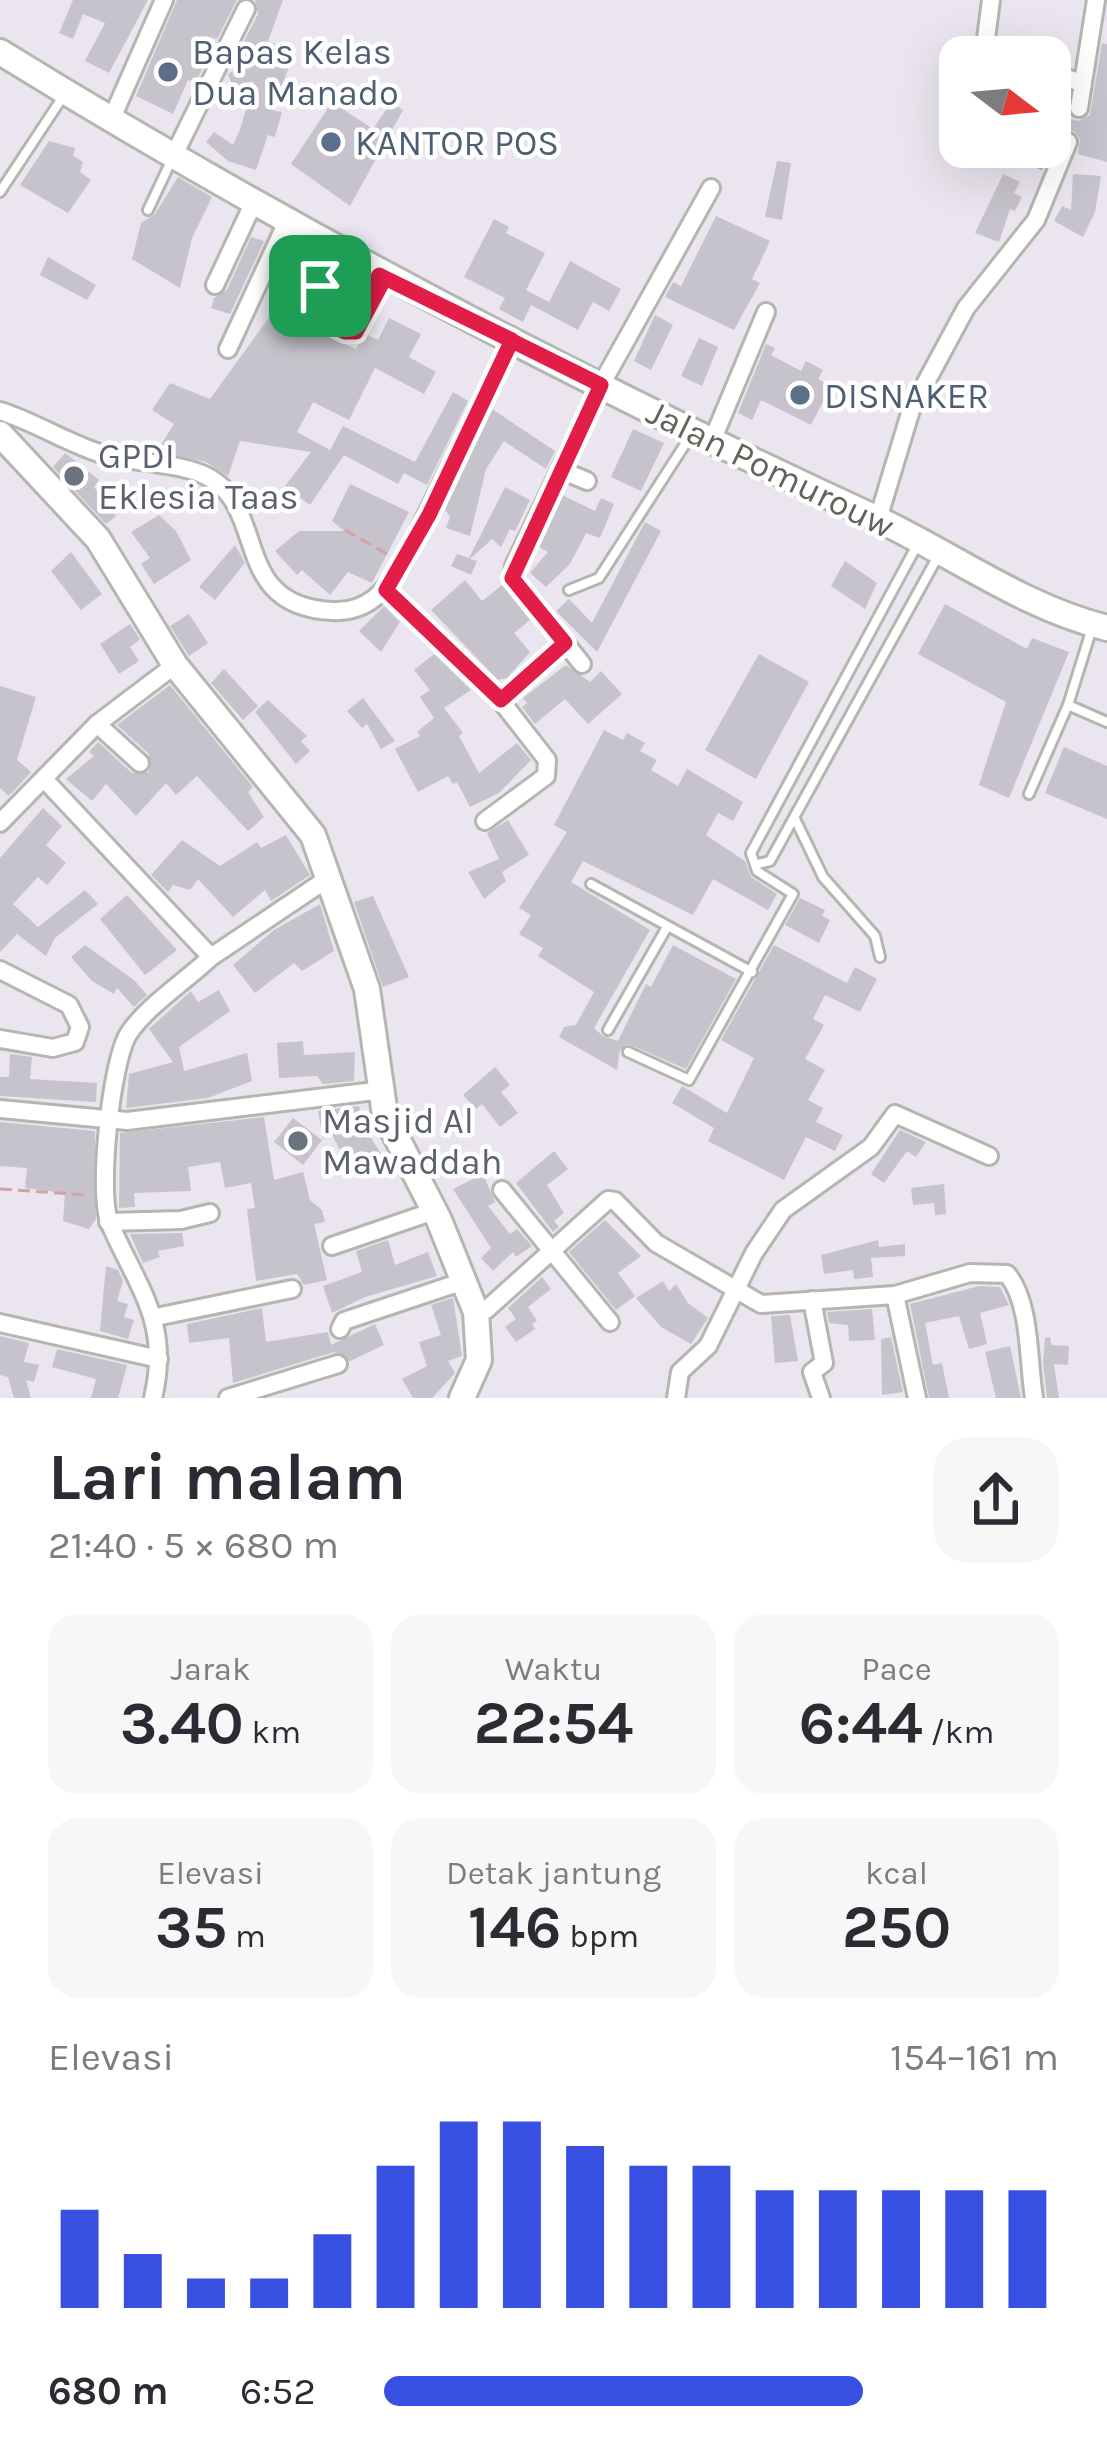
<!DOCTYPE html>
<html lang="id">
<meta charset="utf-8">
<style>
body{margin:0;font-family:Karla,sans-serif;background:#f7f7f7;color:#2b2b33;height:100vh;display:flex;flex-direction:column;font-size:45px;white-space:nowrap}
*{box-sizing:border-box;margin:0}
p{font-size:39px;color:#7c7c81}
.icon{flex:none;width:66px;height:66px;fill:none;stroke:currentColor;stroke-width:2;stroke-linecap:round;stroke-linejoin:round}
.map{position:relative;height:1398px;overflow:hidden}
.panel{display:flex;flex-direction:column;background:#fff;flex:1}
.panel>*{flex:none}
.needle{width:78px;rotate:106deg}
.tools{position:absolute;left:939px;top:36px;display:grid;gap:24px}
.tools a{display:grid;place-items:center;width:132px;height:132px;border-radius:24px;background:#fff;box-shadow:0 12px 48px #0002;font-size:60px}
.pin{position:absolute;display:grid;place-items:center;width:102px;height:102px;color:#fff;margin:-51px;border-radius:24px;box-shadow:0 6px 18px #0006}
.round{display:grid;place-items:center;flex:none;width:126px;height:126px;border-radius:36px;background:#f7f7f7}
.summary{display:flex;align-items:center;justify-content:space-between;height:204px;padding:0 48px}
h1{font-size:66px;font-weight:700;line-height:90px}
.metrics{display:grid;grid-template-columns:repeat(3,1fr);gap:18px;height:204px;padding:12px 48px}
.metrics div{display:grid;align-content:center;border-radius:30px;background:#f7f7f7;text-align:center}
.metrics b{font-size:60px;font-weight:700}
.metrics small{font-size:33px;font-weight:400}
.metrics p{font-size:33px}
.chart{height:336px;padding:24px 48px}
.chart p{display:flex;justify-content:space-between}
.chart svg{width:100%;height:216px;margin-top:12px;stroke:#3750e2;stroke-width:6}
ul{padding:0 48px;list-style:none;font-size:39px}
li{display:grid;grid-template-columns:192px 144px 1fr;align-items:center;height:90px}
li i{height:30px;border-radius:15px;background:#3750e2}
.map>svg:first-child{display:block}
.building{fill:#c7c3cc}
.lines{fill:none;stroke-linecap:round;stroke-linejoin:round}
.lane-casing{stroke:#b4b6b0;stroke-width:14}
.street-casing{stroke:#b4b6b0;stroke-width:22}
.secondary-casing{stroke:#b4b7af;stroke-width:30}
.path{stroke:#d1a4a3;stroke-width:3;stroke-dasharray:12 6;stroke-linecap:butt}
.lane{stroke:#fff;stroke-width:8}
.street{stroke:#fff;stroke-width:16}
.secondary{stroke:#fff;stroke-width:24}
.route-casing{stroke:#fff;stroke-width:24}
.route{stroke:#e11d48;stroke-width:15}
.service-dot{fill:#5c6f8a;stroke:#fff;stroke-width:4.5}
.worship-dot{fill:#6b7280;stroke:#fff;stroke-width:4.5}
.labels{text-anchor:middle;stroke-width:9;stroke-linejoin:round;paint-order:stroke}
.service-label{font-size:36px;fill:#4e5e75;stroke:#fff;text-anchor:start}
.worship-label{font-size:36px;fill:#5b616d;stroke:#fff;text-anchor:start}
.street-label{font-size:36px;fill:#62645c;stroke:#fff}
</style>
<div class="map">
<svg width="1107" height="1398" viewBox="0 0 1107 1398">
<rect width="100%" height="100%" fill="#eae5ee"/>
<!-- building -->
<g class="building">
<path d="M 73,0 L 148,0 L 109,73 L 85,61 L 105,23 L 83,14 L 73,39 L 59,33 Z"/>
<path d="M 177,0 L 237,0 L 217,39 L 208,37 L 196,63 L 204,65 L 196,82 L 188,80 L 173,114 L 136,96 Z"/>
<path d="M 255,0 L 283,0 L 268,41 L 295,52 L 272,110 L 282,112 L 275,137 L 268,135 L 256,170 L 228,161 L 206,142 L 214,132 L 233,145 L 240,130 L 254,81 L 233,88 L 228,74 L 255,59 L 238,53 L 258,14 Z"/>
<path d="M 1102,43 L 1107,44 L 1107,162 L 1078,154 L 1080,139 L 1074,131 L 1050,134 L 1050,113 L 1078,121 L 1090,115 Z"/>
<path d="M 332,102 L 373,129 L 391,102 L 403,110 L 350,206 L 291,164 Z"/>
<path d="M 49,141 L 75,148 L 73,156 L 83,162 L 80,172 L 91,180 L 68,213 L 20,185 Z"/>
<path d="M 777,161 L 791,163 L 782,220 L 765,217 Z"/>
<path d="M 1003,174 L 1020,182 L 1014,193 L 1022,197 L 1015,211 L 1010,209 L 999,242 L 975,233 Z"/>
<path d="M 1073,174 L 1101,176 L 1095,212 L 1083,237 L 1054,221 L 1062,206 L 1071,210 Z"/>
<path d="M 178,177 L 212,197 L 192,238 L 180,288 L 132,259 L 141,223 L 155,214 Z"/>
<path d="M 716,216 L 770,241 L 752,279 L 760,283 L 734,330 L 665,297 L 673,282 L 681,286 Z"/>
<path d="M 494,219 L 509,227 L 506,233 L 545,253 L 526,290 L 549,302 L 570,261 L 621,289 L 609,311 L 593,302 L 578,330 L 531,305 L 523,322 L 499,309 L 505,298 L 464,277 Z"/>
<path d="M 251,237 L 264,241 L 230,314 L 211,308 L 214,298 L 227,290 Z"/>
<path d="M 48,257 L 96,285 L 87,300 L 40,275 Z"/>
<path d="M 273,312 L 356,349 L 364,333 L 378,340 L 389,318 L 421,334 L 409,357 L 436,372 L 424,394 L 375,368 L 349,420 L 313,402 L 297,432 L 330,450 L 343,426 L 415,462 L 453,392 L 468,401 L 427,485 L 404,473 L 398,484 L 344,455 L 310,505 L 285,486 L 311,452 L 240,441 L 228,476 L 206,462 L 157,451 L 174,424 L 152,410 L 170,383 L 210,399 Z"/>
<path d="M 655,315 L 673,325 L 651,370 L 634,361 Z"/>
<path d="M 699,338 L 718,347 L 702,386 L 681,376 Z"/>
<path d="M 766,344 L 775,348 L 771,355 L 801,371 L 806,361 L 823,370 L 818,379 L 831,386 L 811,425 L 761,400 L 752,420 L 738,413 Z"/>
<path d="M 492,409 L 555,451 L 546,469 L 504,441 L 486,469 L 470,536 L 446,528 L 450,517 L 444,508 Z"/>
<path d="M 633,429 L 664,443 L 641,491 L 611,477 Z"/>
<path d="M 65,453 L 99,480 L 94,487 L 116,516 L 106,524 L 53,467 Z"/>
<path d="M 350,484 L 409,512 L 372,583 L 348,572 L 330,595 L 302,570 L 297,575 L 275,551 L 299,531 L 344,531 L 332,521 Z"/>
<path d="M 505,487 L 530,500 L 515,531 L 510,529 L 501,547 L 492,539 L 470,559 L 477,561 L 471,575 L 451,566 L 457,554 L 469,558 Z"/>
<path d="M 562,495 L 595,511 L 601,498 L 614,504 L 600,538 L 586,533 L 570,564 L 546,587 L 530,573 L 548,552 L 539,547 Z"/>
<path d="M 159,515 L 176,531 L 191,560 L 154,584 L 141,564 L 150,558 L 131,532 Z"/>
<path d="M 645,522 L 661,531 L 597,652 L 556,611 L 569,599 L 592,623 Z"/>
<path d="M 235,545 L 245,563 L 215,600 L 199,587 Z"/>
<path d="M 71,552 L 102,594 L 81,610 L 51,571 Z"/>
<path d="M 845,561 L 877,583 L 865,609 L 831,586 Z"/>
<path d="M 465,580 L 482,601 L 502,585 L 530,620 L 514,633 L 530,652 L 507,678 L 498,680 L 431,610 Z"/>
<path d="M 945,604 L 1027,649 L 1032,638 L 1069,652 L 1009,798 L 979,785 L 1006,702 L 918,654 Z"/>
<path d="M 384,606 L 400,622 L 381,652 L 359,631 Z"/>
<path d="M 189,614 L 208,643 L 189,656 L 170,626 Z"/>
<path d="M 130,624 L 140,639 L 130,647 L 139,661 L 119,674 L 100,644 Z"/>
<path d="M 434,654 L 471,690 L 444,708 L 463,733 L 459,736 L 479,773 L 517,743 L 531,760 L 499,793 L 470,807 L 457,782 L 453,784 L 448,776 L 418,792 L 395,749 L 420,736 L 417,732 L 434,718 L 420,697 L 430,690 L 414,670 Z"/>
<path d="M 759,654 L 809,682 L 756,779 L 705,750 Z"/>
<path d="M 566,665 L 590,682 L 601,671 L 622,694 L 588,724 L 565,699 L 535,724 L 522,707 L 527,703 L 523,698 Z"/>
<path d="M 224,669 L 258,706 L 243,720 L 211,683 Z"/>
<path d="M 170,685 L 253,787 L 248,792 L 264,817 L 248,831 L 197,776 L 176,795 L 166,783 L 136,816 L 106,784 L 92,801 L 66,779 L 94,756 L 89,752 L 98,742 L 132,773 L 149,772 L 149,754 L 117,725 Z"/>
<path d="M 0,686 L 36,697 L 17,760 L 31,772 L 9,796 L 0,788 Z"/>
<path d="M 363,698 L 395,741 L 381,749 L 367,724 L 362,728 L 347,711 Z"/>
<path d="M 268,700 L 307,736 L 301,741 L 310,751 L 296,764 L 255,712 Z"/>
<path d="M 604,730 L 623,740 L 627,733 L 645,743 L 640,751 L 657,760 L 651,770 L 678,786 L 687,769 L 743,802 L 733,821 L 718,813 L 706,835 L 745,861 L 751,877 L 777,894 L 768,910 L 713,879 L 693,915 L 583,861 L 571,882 L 650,930 L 594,1028 L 603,1036 L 618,1041 L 646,984 L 651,987 L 673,945 L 736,979 L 686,1069 L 628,1044 L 620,1050 L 617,1070 L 559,1037 L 564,1027 L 576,1025 L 594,992 L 538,956 L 543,948 L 519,934 L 531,915 L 519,908 L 567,832 L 554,825 Z"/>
<path d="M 1064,747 L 1107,766 L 1107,819 L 1045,793 Z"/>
<path d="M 43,808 L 62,826 L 46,845 L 66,863 L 47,885 L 38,877 L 13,904 L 38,927 L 85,890 L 98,904 L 55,938 L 46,956 L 17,934 L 0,952 L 0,858 Z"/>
<path d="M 508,820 L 529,855 L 502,872 L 506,881 L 484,899 L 468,872 L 499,859 L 487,833 Z"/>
<path d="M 286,835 L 310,875 L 271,901 L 265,890 L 233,917 L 198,879 L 190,890 L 173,885 L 168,892 L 151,875 L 182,840 L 220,866 L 257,842 L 261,848 Z"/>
<path d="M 127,895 L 177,950 L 145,975 L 100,919 Z"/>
<path d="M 373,896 L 409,977 L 383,987 L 354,902 Z"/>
<path d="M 800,898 L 825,910 L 822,916 L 830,920 L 819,943 L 785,925 Z"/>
<path d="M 320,904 L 334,951 L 302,971 L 294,963 L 255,993 L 233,965 L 274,930 Z"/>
<path d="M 85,945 L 134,980 L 147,995 L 134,1007 L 117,988 L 114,994 L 92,981 L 71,957 Z"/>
<path d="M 774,945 L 847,983 L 855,967 L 877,979 L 860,1012 L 825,995 L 813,1019 L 824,1025 L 805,1059 L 825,1070 L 808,1100 L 823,1108 L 816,1122 L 843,1135 L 835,1151 L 806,1137 L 784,1180 L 708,1141 L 714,1128 L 672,1103 L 682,1086 L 727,1113 L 754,1058 L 721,1040 Z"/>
<path d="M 219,990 L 230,1011 L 179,1047 L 184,1071 L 247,1053 L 252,1081 L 208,1098 L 126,1108 L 129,1074 L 173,1062 L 149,1029 L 191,991 L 198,1002 Z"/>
<path d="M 303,1041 L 304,1055 L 355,1052 L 354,1081 L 323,1084 L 317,1076 L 279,1078 L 277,1043 Z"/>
<path d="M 10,1054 L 32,1057 L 30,1079 L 97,1083 L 96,1102 L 0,1096 L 0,1077 L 9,1077 Z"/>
<path d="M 495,1067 L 510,1085 L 501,1092 L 518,1113 L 500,1127 L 482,1104 L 476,1109 L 463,1095 Z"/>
<path d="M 359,1106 L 363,1126 L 382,1155 L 351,1171 L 330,1131 L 323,1139 L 318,1111 Z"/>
<path d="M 264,1117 L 274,1180 L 303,1172 L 310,1200 L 322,1210 L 325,1222 L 314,1224 L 327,1280 L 304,1285 L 297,1274 L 256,1281 L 247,1209 L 255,1208 L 251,1183 L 225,1188 L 220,1162 L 188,1167 L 191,1191 L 134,1193 L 135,1207 L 119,1208 L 120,1133 Z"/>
<path d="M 293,1118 L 322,1140 L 303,1165 L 274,1142 Z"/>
<path d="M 0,1122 L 95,1131 L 96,1219 L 89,1229 L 63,1221 L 65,1193 L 25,1188 L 27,1168 L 0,1166 Z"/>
<path d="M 900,1130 L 926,1142 L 916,1157 L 907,1151 L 884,1183 L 871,1174 Z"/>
<path d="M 554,1151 L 568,1169 L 547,1185 L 564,1213 L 554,1221 L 559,1227 L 553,1232 L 516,1183 Z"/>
<path d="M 483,1174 L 495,1202 L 488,1206 L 510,1234 L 517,1229 L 532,1246 L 516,1257 L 513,1252 L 493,1271 L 481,1258 L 491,1248 L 453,1189 Z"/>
<path d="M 944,1184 L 946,1214 L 935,1215 L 934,1203 L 913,1205 L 911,1188 Z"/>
<path d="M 605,1220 L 641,1256 L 618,1273 L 635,1296 L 616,1310 L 569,1252 Z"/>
<path d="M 182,1233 L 184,1246 L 158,1251 L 160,1257 L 143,1263 L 130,1234 Z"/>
<path d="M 388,1240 L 395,1265 L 428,1252 L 437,1276 L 365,1297 L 332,1313 L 323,1286 L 362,1272 L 356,1251 Z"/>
<path d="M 878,1240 L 879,1247 L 905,1244 L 905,1256 L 871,1258 L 873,1277 L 854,1279 L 853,1270 L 824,1274 L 821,1255 Z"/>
<path d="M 106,1266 L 118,1270 L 123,1281 L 117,1301 L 128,1304 L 124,1317 L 134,1320 L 128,1339 L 100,1331 Z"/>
<path d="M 542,1277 L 551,1289 L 528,1307 L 537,1321 L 532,1324 L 535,1329 L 516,1342 L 505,1327 L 516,1319 L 508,1308 Z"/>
<path d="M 663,1281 L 669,1291 L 676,1284 L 688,1303 L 708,1318 L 691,1344 L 661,1327 L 636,1298 Z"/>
<path d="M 979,1286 L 1000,1287 L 1009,1305 L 980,1313 L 987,1344 L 969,1349 L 959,1316 L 925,1323 L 933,1365 L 942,1363 L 949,1398 L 929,1398 L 910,1304 Z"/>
<path d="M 453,1298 L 462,1356 L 448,1361 L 455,1373 L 432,1398 L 413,1398 L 402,1379 L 427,1366 L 419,1342 L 441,1335 L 431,1305 Z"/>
<path d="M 262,1308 L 266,1342 L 328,1332 L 331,1345 L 375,1324 L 384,1345 L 350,1361 L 334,1352 L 233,1383 L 229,1338 L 189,1343 L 187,1324 Z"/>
<path d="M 872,1309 L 875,1340 L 849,1341 L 848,1325 L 829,1323 L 827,1312 Z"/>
<path d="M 790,1315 L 798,1361 L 775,1363 L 771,1316 Z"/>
<path d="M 0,1336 L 29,1343 L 24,1362 L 39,1365 L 34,1382 L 26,1380 L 31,1398 L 14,1398 L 8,1377 L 0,1375 Z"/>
<path d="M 891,1337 L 903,1392 L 882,1395 L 881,1339 Z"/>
<path d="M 1050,1337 L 1051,1345 L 1069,1346 L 1068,1365 L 1054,1364 L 1059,1398 L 1047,1398 L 1043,1363 L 1045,1338 Z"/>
<path d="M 1010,1346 L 1021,1398 L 996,1398 L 985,1352 Z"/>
<path d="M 57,1349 L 127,1365 L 118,1398 L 91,1398 L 96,1379 L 52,1367 Z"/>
</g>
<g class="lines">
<!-- lane casing -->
<g class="lane-casing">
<g id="lane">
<path d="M 0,192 L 62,98"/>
<path d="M 148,210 L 173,157"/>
<path d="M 352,260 L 334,294 L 301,280 L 289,296 L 291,306 L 352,334 L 384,279"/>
<path d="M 334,294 L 362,308 L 379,275"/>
<path d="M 569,590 L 599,578 L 691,435"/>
<path d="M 1068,705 L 1107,722"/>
<path d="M 1029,794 L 1068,705 L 1092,628"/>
<path d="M 795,819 L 823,877 L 875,936 L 880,957"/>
<path d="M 758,864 L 770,861 L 937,558"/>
<path d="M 591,884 L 752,972"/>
<path d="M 608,1030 L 667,927"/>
<path d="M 628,1052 L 689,1080 L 793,894 L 757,871 L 751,853 L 916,547"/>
</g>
</g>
<!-- street casing -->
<g class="street-casing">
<g id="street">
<path d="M 991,0 L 985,46 L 1001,57"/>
<path d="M 1050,73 L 1082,83"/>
<path d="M 1079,108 L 1096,0"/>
<path d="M 111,120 L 164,0"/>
<path d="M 173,157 L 246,9"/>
<path d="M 215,285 L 253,204"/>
<path d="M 228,349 L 286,224"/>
<path d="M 0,411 C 35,422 67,443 102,454 C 134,463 172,462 202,474 C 271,503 227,606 332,611 C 367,613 386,591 403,563 L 512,340"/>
<path d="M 712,441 L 766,312"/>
<path d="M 561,470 L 587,481"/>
<path d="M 878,519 L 911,410 L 966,308 L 1036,220 L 1068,142"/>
<path d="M 386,590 L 501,701 L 547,760 L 546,776 L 485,821"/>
<path d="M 582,664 L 512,577 L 514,566 L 601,385 L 711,188"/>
<path d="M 501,701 L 565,643"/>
<path d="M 97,724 L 140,763"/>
<path d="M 45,780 L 211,957 L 330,877"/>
<path d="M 0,823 L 97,724 L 175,665"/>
<path d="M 0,970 L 69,1005 L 80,1027 L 75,1042 L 53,1048 L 0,1039"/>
<path d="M 0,1109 L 127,1121 L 383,1090"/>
<path d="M 502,1190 L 610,1322"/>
<path d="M 108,1222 L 181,1220 L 210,1213"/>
<path d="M 332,1246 L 434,1211"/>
<path d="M 895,1295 L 917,1398"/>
<path d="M 812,1300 L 824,1363 L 812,1372 L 821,1398"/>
<path d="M 476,1312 L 486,1310 L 608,1200 L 615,1201 L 656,1243 L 761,1304 L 895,1295 L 970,1273 L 1007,1274 C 1031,1302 1028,1361 1034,1398"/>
<path d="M 156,1317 L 292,1289"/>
<path d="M 0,1323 L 159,1359"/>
<path d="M 340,1329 L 344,1321 L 464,1281"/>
<path d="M 153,1398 C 171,1323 138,1288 110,1224 C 97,1195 111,1060 129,1033 C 148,1005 186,981 211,957"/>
<path d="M 228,1398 L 338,1364"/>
<path d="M 676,1398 L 680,1372 L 708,1346 L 754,1253 L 783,1210 L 871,1147 L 895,1114 L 989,1156"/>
</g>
</g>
<!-- secondary casing -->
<g class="secondary-casing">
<g id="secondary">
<path d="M 0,52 C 280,225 570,377 869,515 C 948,551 1022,607 1107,628"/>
<path d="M 0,434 L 98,539 L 175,665 L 313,835 L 367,989 L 385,1115 L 439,1220 L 476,1312 L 479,1360 L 462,1398"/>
</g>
</g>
<!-- path -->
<g class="path">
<path d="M 998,151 L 1043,169"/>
<path d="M 345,530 L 391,556"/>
<path d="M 0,1189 L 88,1195"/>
</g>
<!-- lane -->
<use href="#lane" class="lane"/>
<!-- street -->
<use href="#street" class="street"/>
<!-- secondary -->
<use href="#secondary" class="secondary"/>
</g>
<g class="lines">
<!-- route casing -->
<g class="route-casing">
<path id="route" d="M 320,286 L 362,308 L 379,275 L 512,340 L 429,515 L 386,590 L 501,700 L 565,643 L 512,578 L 601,385 L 385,278 L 356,332 L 345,332 L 291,306 L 297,281 L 320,286"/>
</g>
<!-- route -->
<use href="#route" class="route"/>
</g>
<!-- markers -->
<g class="service-dot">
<circle cx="168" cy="72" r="12"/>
<circle cx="331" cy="142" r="12"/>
<circle cx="800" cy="395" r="12"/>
</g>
<g class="worship-dot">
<circle cx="74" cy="476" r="12"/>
<circle cx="298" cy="1141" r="12"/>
</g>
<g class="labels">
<!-- service labels -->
<g class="service-label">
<text x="192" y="64">Bapas Kelas<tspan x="192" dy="41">Dua Manado</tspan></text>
<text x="355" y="155">KANTOR POS</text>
<text x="824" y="408">DISNAKER</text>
</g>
<!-- worship labels -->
<g class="worship-label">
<text x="98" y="468">GPDI<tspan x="98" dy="41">Eklesia Taas</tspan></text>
<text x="322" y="1133">Masjid Al<tspan x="322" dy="41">Mawaddah</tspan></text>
</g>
<!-- street labels -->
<g class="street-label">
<text transform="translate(771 468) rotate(26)" y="13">Jalan Pomurouw</text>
</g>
</g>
</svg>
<div class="tools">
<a><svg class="needle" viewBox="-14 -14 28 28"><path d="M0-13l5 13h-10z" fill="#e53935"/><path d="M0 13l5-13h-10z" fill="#7c7c81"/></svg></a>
</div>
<div class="pin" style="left:320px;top:286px;background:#1e9e55"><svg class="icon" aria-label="arrive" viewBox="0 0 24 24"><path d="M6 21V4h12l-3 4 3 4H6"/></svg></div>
</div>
<section class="panel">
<div class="summary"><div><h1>Lari malam</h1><p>21:40 · 5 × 680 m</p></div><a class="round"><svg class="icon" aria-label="share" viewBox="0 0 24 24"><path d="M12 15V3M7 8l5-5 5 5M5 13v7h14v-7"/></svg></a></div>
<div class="metrics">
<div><p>Jarak</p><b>3.40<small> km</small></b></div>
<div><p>Waktu</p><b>22:54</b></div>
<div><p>Pace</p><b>6:44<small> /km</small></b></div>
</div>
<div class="metrics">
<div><p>Elevasi</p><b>35<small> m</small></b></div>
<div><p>Detak jantung</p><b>146<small> bpm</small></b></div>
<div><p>kcal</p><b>250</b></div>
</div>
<div class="chart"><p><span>Elevasi</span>154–161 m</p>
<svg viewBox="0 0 160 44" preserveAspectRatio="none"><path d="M5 44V24M15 44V33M25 44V38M35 44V38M45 44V29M55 44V15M65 44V6M75 44V6M85 44V11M95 44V15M105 44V15M115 44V20M125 44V20M135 44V20M145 44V20M155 44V20"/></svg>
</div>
<ul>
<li><b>680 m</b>6:52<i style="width:71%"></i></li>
</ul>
</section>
